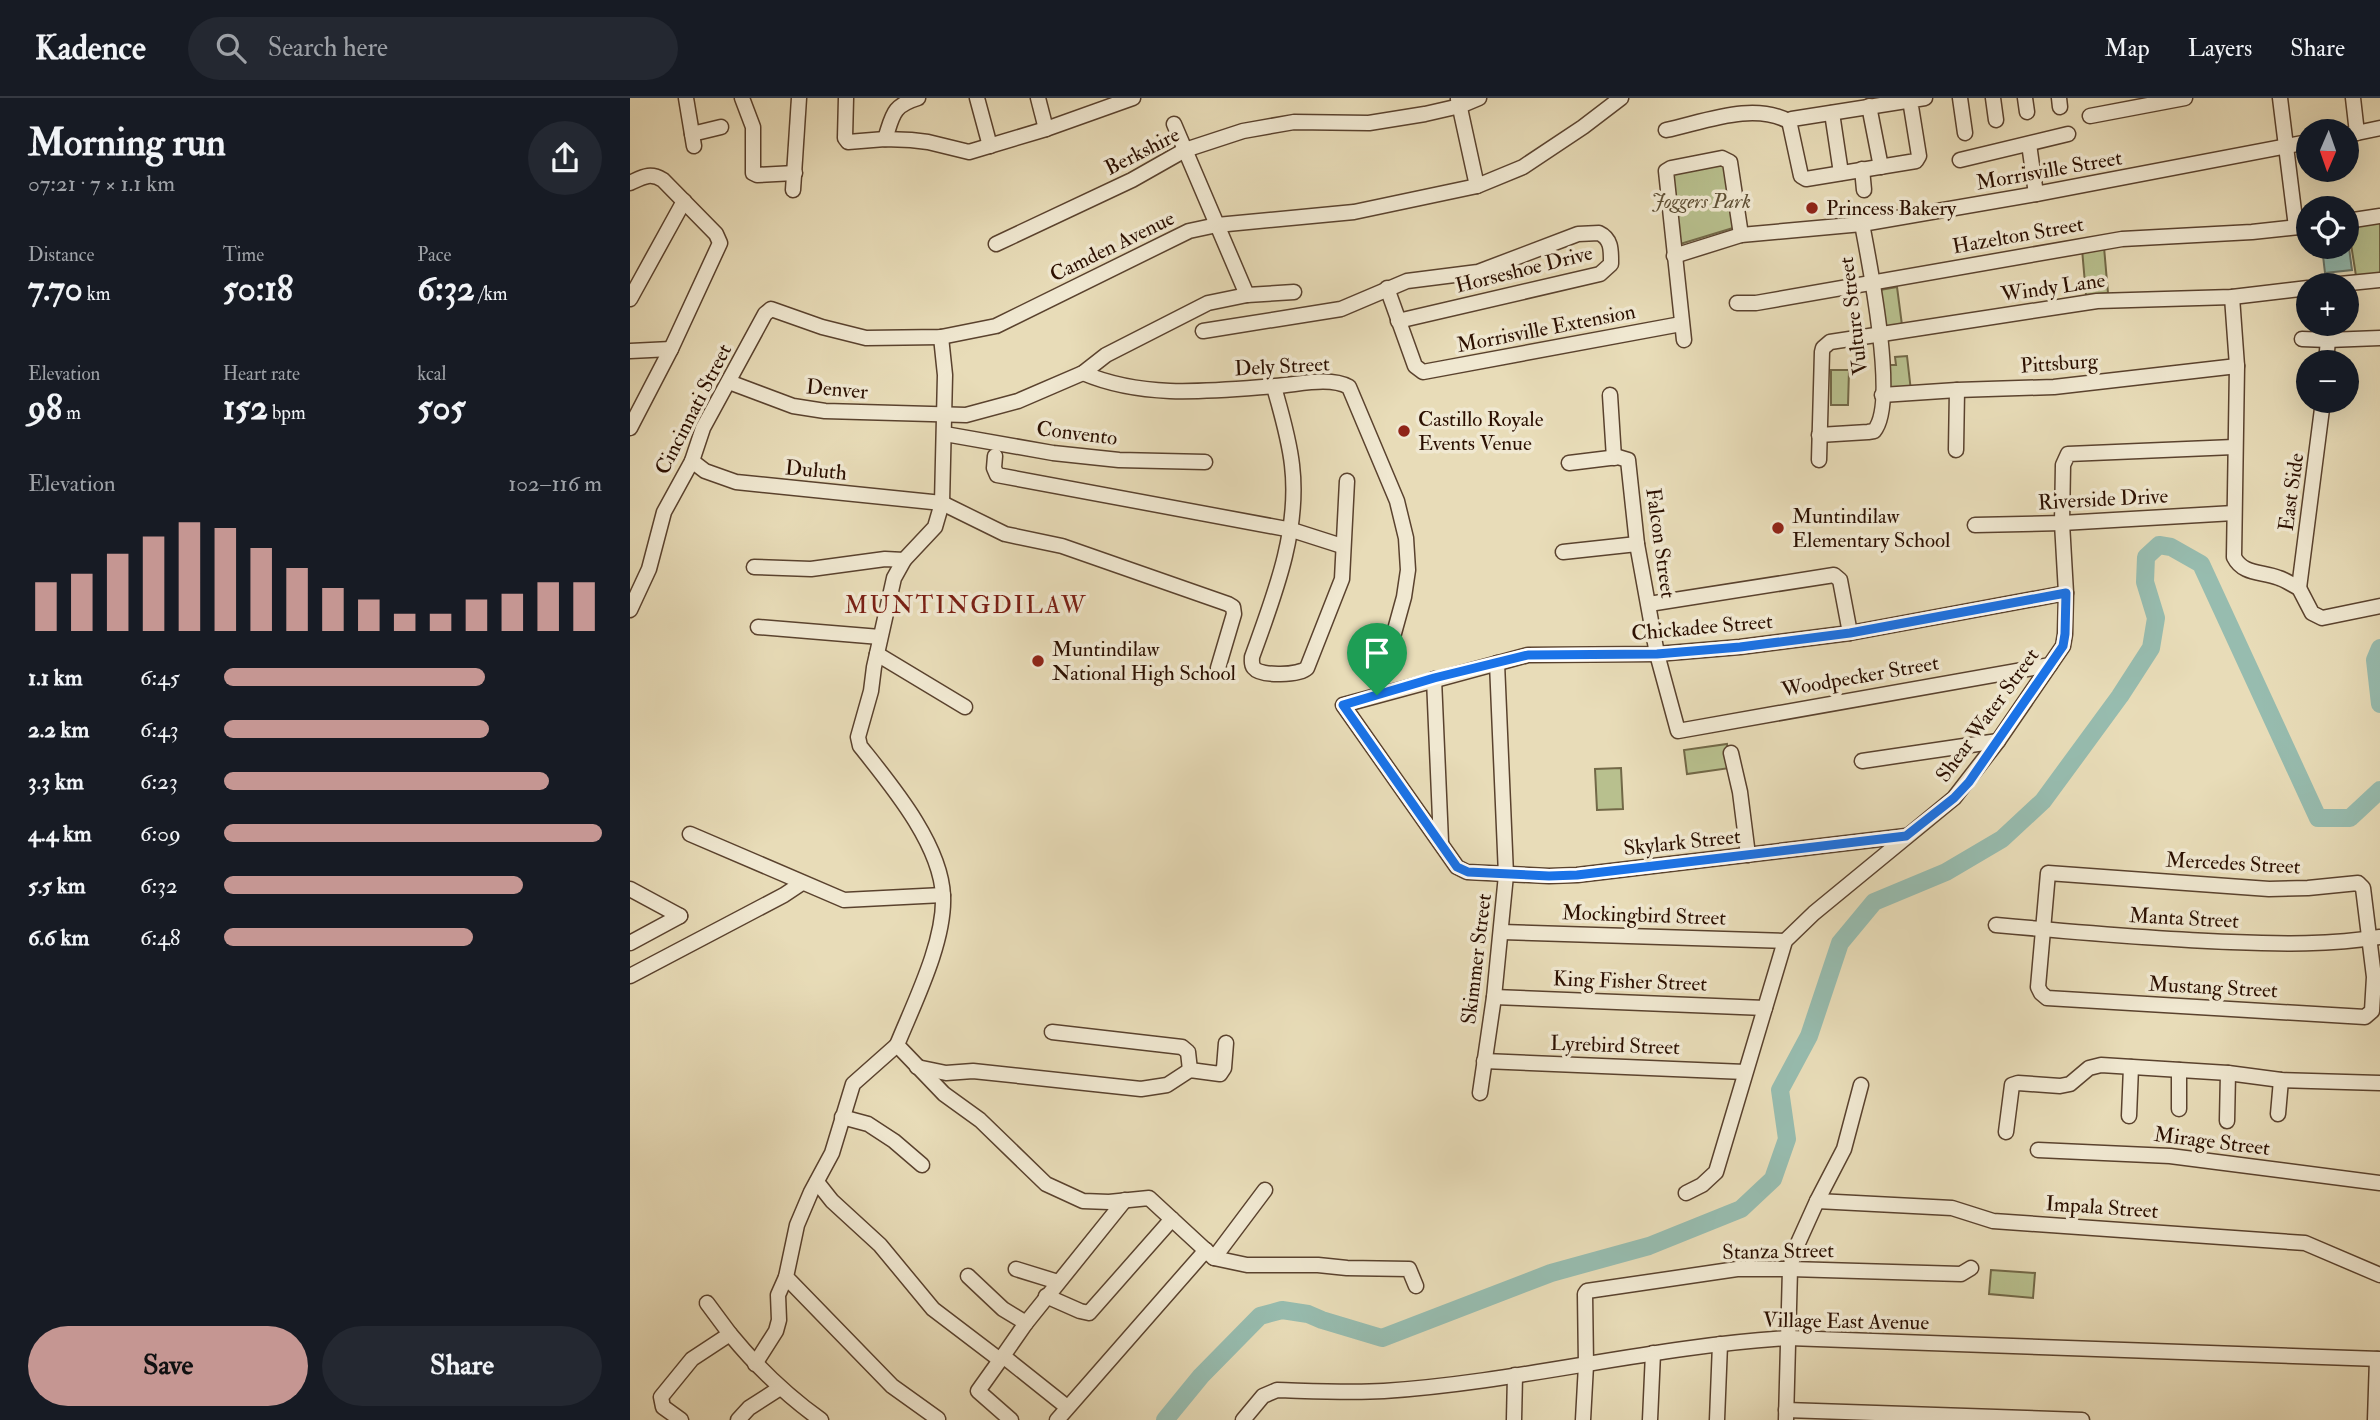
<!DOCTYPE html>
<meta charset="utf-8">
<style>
body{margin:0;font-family:"IM FELL Double Pica",serif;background:#242831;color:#f1f3f6;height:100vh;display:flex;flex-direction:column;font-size:26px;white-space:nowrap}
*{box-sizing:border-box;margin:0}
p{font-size:23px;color:#9ea1a6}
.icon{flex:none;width:38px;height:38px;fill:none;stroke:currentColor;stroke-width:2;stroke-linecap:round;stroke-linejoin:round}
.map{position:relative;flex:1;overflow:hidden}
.side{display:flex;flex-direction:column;background:#171b24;width:630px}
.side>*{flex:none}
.needle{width:46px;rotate:182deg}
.tools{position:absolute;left:1666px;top:21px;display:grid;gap:14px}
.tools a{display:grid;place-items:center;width:63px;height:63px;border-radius:50%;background:#171b24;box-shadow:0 7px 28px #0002;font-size:35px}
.pin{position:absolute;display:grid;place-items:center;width:60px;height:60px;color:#fff;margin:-72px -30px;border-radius:50% 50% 50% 0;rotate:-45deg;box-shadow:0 0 7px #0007}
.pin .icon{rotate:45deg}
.round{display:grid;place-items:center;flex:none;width:74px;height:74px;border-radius:37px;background:#242831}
.headline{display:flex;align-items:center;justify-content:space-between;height:119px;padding:0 28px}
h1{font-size:38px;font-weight:700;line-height:52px}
.stats{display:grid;grid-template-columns:repeat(3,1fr);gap:10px;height:119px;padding:7px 28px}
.stats div{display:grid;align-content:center}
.stats b{font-size:35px;font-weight:700}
.stats small{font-size:19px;font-weight:400}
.stats p{font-size:19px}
.chart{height:196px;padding:14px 28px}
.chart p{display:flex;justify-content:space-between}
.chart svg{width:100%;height:126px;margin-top:7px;stroke:#c59692;stroke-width:6}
.cta{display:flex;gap:14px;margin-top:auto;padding:14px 28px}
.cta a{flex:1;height:80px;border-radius:42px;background:#c59692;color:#111;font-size:28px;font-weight:700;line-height:80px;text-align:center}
.cta a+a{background:#242831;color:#f1f3f6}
ul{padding:0 28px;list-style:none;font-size:23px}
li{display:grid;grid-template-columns:112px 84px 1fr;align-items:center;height:52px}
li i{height:18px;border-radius:9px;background:#c59692}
header{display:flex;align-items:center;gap:42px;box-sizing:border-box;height:98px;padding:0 35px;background:#171b24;border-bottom:2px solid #363941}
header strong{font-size:33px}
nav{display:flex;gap:38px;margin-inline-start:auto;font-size:24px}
.search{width:490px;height:63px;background:#242831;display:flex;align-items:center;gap:18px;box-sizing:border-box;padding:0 24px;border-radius:38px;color:#9ea1a6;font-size:26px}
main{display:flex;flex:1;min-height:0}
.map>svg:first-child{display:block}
.green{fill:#b8c08e;stroke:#726847;stroke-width:2}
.water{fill:#97bcaf;stroke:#6c7769;stroke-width:2}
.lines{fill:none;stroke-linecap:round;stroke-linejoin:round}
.river{stroke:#97bcaf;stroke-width:18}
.minor-casing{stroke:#5a422e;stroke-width:17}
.minor{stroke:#f0e8d1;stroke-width:14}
.route-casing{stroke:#fff;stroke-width:14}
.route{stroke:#1a73e8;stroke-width:9}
.poi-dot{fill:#8f2418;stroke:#f0e8d1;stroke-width:2.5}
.labels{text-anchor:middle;stroke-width:7;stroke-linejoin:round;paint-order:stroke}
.street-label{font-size:21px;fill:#2b0f00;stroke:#f0e8d1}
.park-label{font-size:21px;font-style:italic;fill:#5c4d32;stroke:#f0e8d1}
.poi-label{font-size:21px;fill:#2b0f00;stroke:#f0e8d1;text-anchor:start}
.quarter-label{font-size:24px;letter-spacing:2px;fill:#7a1f14;stroke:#f0e8d1}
</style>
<header>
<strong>Kadence</strong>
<div class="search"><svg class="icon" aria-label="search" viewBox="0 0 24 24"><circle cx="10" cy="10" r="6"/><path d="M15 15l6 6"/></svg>Search here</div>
<nav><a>Map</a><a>Layers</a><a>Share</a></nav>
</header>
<main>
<section class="side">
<div class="headline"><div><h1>Morning run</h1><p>07:21 · 7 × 1.1 km</p></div><a class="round"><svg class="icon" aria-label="share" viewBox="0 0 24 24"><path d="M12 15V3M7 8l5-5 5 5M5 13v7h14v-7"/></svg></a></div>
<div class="stats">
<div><p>Distance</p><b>7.70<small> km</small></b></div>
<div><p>Time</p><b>50:18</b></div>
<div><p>Pace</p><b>6:32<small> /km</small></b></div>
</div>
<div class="stats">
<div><p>Elevation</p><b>98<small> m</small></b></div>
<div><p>Heart rate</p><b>152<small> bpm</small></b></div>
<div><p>kcal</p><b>505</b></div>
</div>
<div class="chart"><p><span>Elevation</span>102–116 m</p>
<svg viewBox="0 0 160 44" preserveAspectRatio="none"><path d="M5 44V27M15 44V24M25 44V17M35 44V11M45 44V6M55 44V8M65 44V15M75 44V22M85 44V29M95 44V33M105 44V38M115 44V38M125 44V33M135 44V31M145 44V27M155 44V27"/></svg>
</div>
<ul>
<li><b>1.1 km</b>6:45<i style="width:69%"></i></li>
<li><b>2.2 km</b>6:43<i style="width:70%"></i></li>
<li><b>3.3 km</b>6:23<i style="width:86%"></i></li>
<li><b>4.4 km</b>6:09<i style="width:100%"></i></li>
<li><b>5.5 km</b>6:32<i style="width:79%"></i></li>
<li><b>6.6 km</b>6:48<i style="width:66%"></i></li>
</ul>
<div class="cta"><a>Save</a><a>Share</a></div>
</section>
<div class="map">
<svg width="1750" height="1322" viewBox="0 0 1750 1322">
<rect width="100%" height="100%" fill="#e8dcb8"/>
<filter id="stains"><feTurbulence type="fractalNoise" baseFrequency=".00286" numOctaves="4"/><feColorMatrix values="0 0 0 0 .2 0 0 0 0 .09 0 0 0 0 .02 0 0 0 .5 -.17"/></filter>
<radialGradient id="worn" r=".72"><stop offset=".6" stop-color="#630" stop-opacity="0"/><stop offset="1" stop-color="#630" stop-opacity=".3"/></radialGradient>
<!-- green -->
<g class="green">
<path d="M 1094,66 L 1103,130 L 1047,147 L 1040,75 Z"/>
<path d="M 1750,123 L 1750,175 L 1726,178 L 1718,127 Z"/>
<path d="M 1474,149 L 1478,195 L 1456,197 L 1452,151 Z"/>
<path d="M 1267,189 L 1272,227 L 1255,231 L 1250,192 Z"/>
<path d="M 1277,258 L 1281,293 L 1258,294 L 1257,267 L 1266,267 L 1265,259 Z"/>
<path d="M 1201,272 L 1219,272 L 1218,307 L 1201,307 Z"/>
<path d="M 1097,646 L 1100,670 L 1057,676 L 1054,652 Z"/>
<path d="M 991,670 L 993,711 L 967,712 L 965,671 Z"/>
<path d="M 1361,1172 L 1405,1175 L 1403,1200 L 1359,1196 Z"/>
</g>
<!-- water -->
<path class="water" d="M 1717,135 L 1722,172 L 1695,175 L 1692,149 L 1717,149 Z"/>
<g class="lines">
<!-- river -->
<g class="river">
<path d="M 1750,550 L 1745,562 L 1750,606"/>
<path d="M 535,1322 L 571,1278 L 630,1218 L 652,1212 L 678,1216 L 692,1222 L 752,1240 L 921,1175 L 1019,1148 L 1111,1111 L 1143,1081 L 1157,1041 L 1150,992 L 1179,938 L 1210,845 L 1244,804 L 1316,774 L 1372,741 L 1413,703 L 1490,598 L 1521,550 L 1526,520 L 1515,484 L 1516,459 L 1529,447 L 1541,449 L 1571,466 L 1688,720 L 1720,720 L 1750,692"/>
</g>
<!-- minor casing -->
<g class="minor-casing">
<g id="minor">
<path d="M 56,0 L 64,48"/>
<path d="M 112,0 L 123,29 L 123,75 L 127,77 L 165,75"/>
<path d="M 216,0 L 215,40 L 218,44 L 255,41 L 281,42 L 298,44 L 339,54 L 416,31 L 503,0"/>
<path d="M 347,0 L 360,48"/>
<path d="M 408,0 L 416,31"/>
<path d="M 1330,0 L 1335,35"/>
<path d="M 1363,0 L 1366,22"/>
<path d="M 1395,0 L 1397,14"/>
<path d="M 1429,0 L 1430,9"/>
<path d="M 1650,0 L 1666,129"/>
<path d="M 1723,0 L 1727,35"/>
<path d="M 828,1 L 847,88"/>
<path d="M 1280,2 L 1289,58 L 1286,63 L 1176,81 L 1171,78 L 1160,27 L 1162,21 L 1295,0"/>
<path d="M 1239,8 L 1251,69"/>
<path d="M 1202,15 L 1211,75"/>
<path d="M 1460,18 L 1555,0"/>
<path d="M 544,26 L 617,197"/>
<path d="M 1036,32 C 1074,24 1124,3 1160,24"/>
<path d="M 62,36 L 91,29"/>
<path d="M 1717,37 L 1750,30"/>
<path d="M 255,41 C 263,17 262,8 288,0"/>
<path d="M 1399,46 L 1406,96"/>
<path d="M 1330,62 L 1438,36"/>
<path d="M 1232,71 L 1234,92"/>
<path d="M 0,85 C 13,79 20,74 33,82 L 86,136 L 90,145 L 41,251 L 0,330"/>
<path d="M 163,92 L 169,0"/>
<path d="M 1717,123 L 1750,118"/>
<path d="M 366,146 L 502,82 L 555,52 L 613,33 L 664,24 L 739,25 L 795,16 L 830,8 L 849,0"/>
<path d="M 1044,158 L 1111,137 L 1232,126 L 1406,96 L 1678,44"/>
<path d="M 1700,187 L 1750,182"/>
<path d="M 757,190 L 785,268 L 793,274 L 1051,226"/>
<path d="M 1602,199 L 1607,268 L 1604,459 C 1613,477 1632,473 1649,480 C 1656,482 1662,487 1669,490"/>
<path d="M 0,201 L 54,103"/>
<path d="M 1107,205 L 1126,205 L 1492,141 L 1622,134 L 1678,128"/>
<path d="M 573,233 L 711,211 L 777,183 L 848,174 L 948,136 L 969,135 C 982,141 981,153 981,166 L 970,176 L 768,223"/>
<path d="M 311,239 L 315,277 L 312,405 L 305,429 L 274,462 L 264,480 L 244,569 L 241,593 L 228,639 L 230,648 C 261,687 311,746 313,798 C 315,844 284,905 267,947 L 314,996 L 350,1022 L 416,1086 L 453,1103 L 479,1104 L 519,1100 L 584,1160 L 617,1167 L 688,1167 L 717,1170 L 779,1171 L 786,1188"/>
<path d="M 1672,241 L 1698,242 L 1750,240"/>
<path d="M 1054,242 L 1036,73 L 1041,70 L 1092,60 L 1100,64 L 1111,137"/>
<path d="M 0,253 L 41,251"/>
<path d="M 1696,264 L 1698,242"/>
<path d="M 453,275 C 514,301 580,293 645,288 C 667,287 699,278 719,289 L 767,403 L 776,440 L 778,472 L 774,499 L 747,597"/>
<path d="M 99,284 L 163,308 L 195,313 L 336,317 L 388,303 L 453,275 L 476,257 L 578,205 L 617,197 L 664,194"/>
<path d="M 644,289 C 651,314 659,340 662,367 C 670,433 644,498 622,559 C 622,564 621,566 624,570 C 631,579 670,577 677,570 L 712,481 L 717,383"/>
<path d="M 980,297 L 984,360"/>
<path d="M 1252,297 L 1327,292 L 1424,289 L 1607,268"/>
<path d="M 315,336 L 423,355 L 489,362 L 575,364"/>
<path d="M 1189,337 L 1238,334 L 1244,333 C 1268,306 1239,163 1232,126"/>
<path d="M 1326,352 L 1327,292"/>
<path d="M 365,358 L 364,370 L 367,377 L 662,432 L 712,448"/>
<path d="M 1189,362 L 1192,254 L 1193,250 L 1200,244 L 1467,203 L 1602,199 L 1678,190"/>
<path d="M 62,363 L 75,373 L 106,384 L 312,405 L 375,436 L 432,448 L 598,506 L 603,509 L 604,516 L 588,570"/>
<path d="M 939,365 L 988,359 L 998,362 L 1007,446 L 1027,556 L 1048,633 L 1420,567"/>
<path d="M 1345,427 L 1432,425 L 1604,415"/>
<path d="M 933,454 L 1007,446"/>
<path d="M 124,469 L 181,471 L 255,461 L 274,462"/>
<path d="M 1669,490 L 1693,303"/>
<path d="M 1669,490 L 1682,515 L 1692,520 L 1750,508"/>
<path d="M 1019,506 L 1204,477 L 1210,482 L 1220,535"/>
<path d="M 0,512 L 19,471 L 34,414 L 62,363 L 73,330 L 135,216 L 141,211 L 192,229 L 236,240 L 311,239 L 366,228 L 559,133 L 587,127 L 724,114 L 847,88 L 893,69 L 953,29 L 991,0"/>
<path d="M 128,529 L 250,539"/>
<path d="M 247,556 L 335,609"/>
<path d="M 804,581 L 811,744"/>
<path d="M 1101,655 L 1110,694 L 1118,757"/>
<path d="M 1232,663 L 1368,643"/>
<path d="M 60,736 L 214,802 L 313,797"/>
<path d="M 1276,738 L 947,777 L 919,778 L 837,774 L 827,769 L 713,607 L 898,557 L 1027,556 L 1110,549 L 1220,535 L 1436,495"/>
<path d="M 1418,775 L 1639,791 L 1678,790 L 1728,785 L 1733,790 L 1744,879 L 1742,913 L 1735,919 L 1417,900 L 1411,895 L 1408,889 Z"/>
<path d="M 0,791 L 50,818"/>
<path d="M 1366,827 C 1444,834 1522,841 1601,844 C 1651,846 1701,847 1750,839"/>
<path d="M 872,834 L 1155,843"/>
<path d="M 0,845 L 50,818"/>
<path d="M 0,878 L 154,797 L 172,785"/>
<path d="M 864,899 L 1135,910"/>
<path d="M 422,934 L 552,949 L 558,954 L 560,972"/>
<path d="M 267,947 L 223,986 L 202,1055 L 181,1094 L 167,1127 L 156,1179 L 262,1288 L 308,1321"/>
<path d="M 854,963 L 1115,974"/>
<path d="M 287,969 L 316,975 L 343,973 L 511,991 L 537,987 L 560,972 L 590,976 L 594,970 L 596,945"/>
<path d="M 850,995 L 864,899 L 876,777 L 867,565"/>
<path d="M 1549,1011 L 1549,972"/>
<path d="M 1648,1016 L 1651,982"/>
<path d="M 1499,1018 L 1501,969"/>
<path d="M 212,1019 L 238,1026 L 264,1043 L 292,1067"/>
<path d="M 1597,1023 L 1598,975"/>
<path d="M 1376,1034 L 1382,987 L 1388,985 L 1430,988 L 1440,986 L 1459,970 L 1471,967 L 1598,975 L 1651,982 L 1750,985"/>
<path d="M 1408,1052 L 1540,1058 L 1750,1085"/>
<path d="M 187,1084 L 202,1103 L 250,1147 L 303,1211 L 370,1262"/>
<path d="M 1056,1095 L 1072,1087 L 1086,1074 L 1155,843 L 1184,815 L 1324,700 L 1368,643 L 1433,548 L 1435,536 L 1436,495 L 1432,425 L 1433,367 L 1438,356 L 1604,349"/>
<path d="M 1187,1103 L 1322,1110 L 1363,1123 L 1675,1145 L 1750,1177"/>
<path d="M 584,1160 L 635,1092"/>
<path d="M 386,1171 L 428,1184"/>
<path d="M 338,1178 L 373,1211 L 396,1225 L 495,1102"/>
<path d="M 416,1198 L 450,1213 L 459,1215 L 542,1121"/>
<path d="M 77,1205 L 100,1236"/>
<path d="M 396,1225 L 373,1258 L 437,1309"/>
<path d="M 373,1258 L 348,1293 L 381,1322"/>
<path d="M 125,1266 L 146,1233 L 149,1222 L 148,1197 L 156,1179"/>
<path d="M 1156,1312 L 1452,1322"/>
<path d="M 51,1322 L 33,1309 L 31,1299 L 62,1261 L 100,1236 C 127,1269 156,1297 191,1322"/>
<path d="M 108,1322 L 119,1310 L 150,1290"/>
<path d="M 427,1322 L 576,1152"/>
<path d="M 613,1322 L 633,1298 L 647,1292 C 682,1293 719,1295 754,1293 C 890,1284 1023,1248 1159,1240 L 1750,1261"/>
<path d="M 884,1322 L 885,1277"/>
<path d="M 953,1322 L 956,1267 L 955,1196 L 957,1193 L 1107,1171 L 1160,1171 L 1331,1176 L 1341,1170"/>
<path d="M 1020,1322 L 1023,1255"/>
<path d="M 1087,1322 L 1090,1246"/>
<path d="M 1156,1322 L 1160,1171 L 1164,1154 L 1187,1103 L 1214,1051 L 1231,987"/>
<path d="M 1745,1322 L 1747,1261"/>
</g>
</g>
<!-- minor -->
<use href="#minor" class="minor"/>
</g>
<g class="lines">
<!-- route casing -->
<g class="route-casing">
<path id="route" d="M 1436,495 L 1435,536 L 1433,548 L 1339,684 L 1324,700 L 1276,738 L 947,777 L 919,778 L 838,774 L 827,769 L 713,607 L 804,580 L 898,557 L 1027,556 L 1110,549 L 1220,535 Z"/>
</g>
<!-- route -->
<use href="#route" class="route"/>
</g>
<!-- markers -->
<g class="poi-dot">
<circle cx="1182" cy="110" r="7"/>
<circle cx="774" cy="333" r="7"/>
<circle cx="1148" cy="430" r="7"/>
<circle cx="408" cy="563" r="7"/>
</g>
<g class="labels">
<!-- street labels -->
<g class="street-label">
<text transform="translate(512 53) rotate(-27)" y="7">Berkshire</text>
<text transform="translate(1419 72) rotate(-10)" y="7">Morrisville Street</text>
<text transform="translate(1388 137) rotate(-10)" y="7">Hazelton Street</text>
<text transform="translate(482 148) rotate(-26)" y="7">Camden Avenue</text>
<text transform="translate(894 171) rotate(-14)" y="7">Horseshoe Drive</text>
<text transform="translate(1423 189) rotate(-8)" y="7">Windy Lane</text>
<text transform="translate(1223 218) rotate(-97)" y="7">Vulture Street</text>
<text transform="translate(916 230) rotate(-11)" y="7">Morrisville Extension</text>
<text transform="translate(1429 265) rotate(-4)" y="7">Pittsburg</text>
<text transform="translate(652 268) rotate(-3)" y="7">Dely Street</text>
<text transform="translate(207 291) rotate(5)" y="7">Denver</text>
<text transform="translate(63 311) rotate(-63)" y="7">Cincinnati Street</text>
<text transform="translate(447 335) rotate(7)" y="7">Convento</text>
<text transform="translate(186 372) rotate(5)" y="7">Duluth</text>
<text transform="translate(1661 394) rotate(-82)" y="7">East Side</text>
<text transform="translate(1473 401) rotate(-3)" y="7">Riverside Drive</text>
<text transform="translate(1031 445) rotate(82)" y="7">Falcon Street</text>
<text transform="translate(1072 529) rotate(-5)" y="7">Chickadee Street</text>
<text transform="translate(1230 578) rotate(-10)" y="7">Woodpecker Street</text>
<text transform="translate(1357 617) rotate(-54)" y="7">Shear Water Street</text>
<text transform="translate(1052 744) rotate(-6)" y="7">Skylark Street</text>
<text transform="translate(1603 765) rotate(3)" y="7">Mercedes Street</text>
<text transform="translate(1014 817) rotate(2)" y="7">Mockingbird Street</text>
<text transform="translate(1554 820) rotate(3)" y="7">Manta Street</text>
<text transform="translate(846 861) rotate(-83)" y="7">Skimmer Street</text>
<text transform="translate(1000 883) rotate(2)" y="7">King Fisher Street</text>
<text transform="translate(1583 889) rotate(3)" y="7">Mustang Street</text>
<text transform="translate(985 947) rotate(2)" y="7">Lyrebird Street</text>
<text transform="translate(1582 1043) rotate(7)" y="7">Mirage Street</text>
<text transform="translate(1472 1109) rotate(4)" y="7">Impala Street</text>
<text transform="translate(1148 1153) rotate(-1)" y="7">Stanza Street</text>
<text transform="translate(1216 1223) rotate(1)" y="7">Village East Avenue</text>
</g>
<!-- park labels -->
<g class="park-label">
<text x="1071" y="110">Joggers Park</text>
</g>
<!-- poi labels -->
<g class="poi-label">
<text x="1196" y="117">Princess Bakery</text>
<text x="788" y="328">Castillo Royale<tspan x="788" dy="24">Events Venue</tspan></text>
<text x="1162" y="425">Muntindilaw<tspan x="1162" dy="24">Elementary School</tspan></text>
<text x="422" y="558">Muntindilaw<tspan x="422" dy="24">National High School</tspan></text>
</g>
<!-- quarter labels -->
<g class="quarter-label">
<text x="336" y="515">MUNTINGDILAW</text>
</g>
</g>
<rect width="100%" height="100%" filter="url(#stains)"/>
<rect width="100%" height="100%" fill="url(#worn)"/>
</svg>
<div class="tools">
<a><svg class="needle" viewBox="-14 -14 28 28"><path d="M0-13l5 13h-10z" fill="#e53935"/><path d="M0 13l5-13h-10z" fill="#9ea1a6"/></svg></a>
<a><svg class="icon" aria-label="locate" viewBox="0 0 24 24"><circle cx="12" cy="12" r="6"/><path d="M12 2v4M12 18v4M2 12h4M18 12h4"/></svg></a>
<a>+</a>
<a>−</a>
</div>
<div class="pin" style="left:747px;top:597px;background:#1e9e55"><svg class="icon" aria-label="arrive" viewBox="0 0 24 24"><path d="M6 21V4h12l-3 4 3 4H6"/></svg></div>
</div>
</main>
